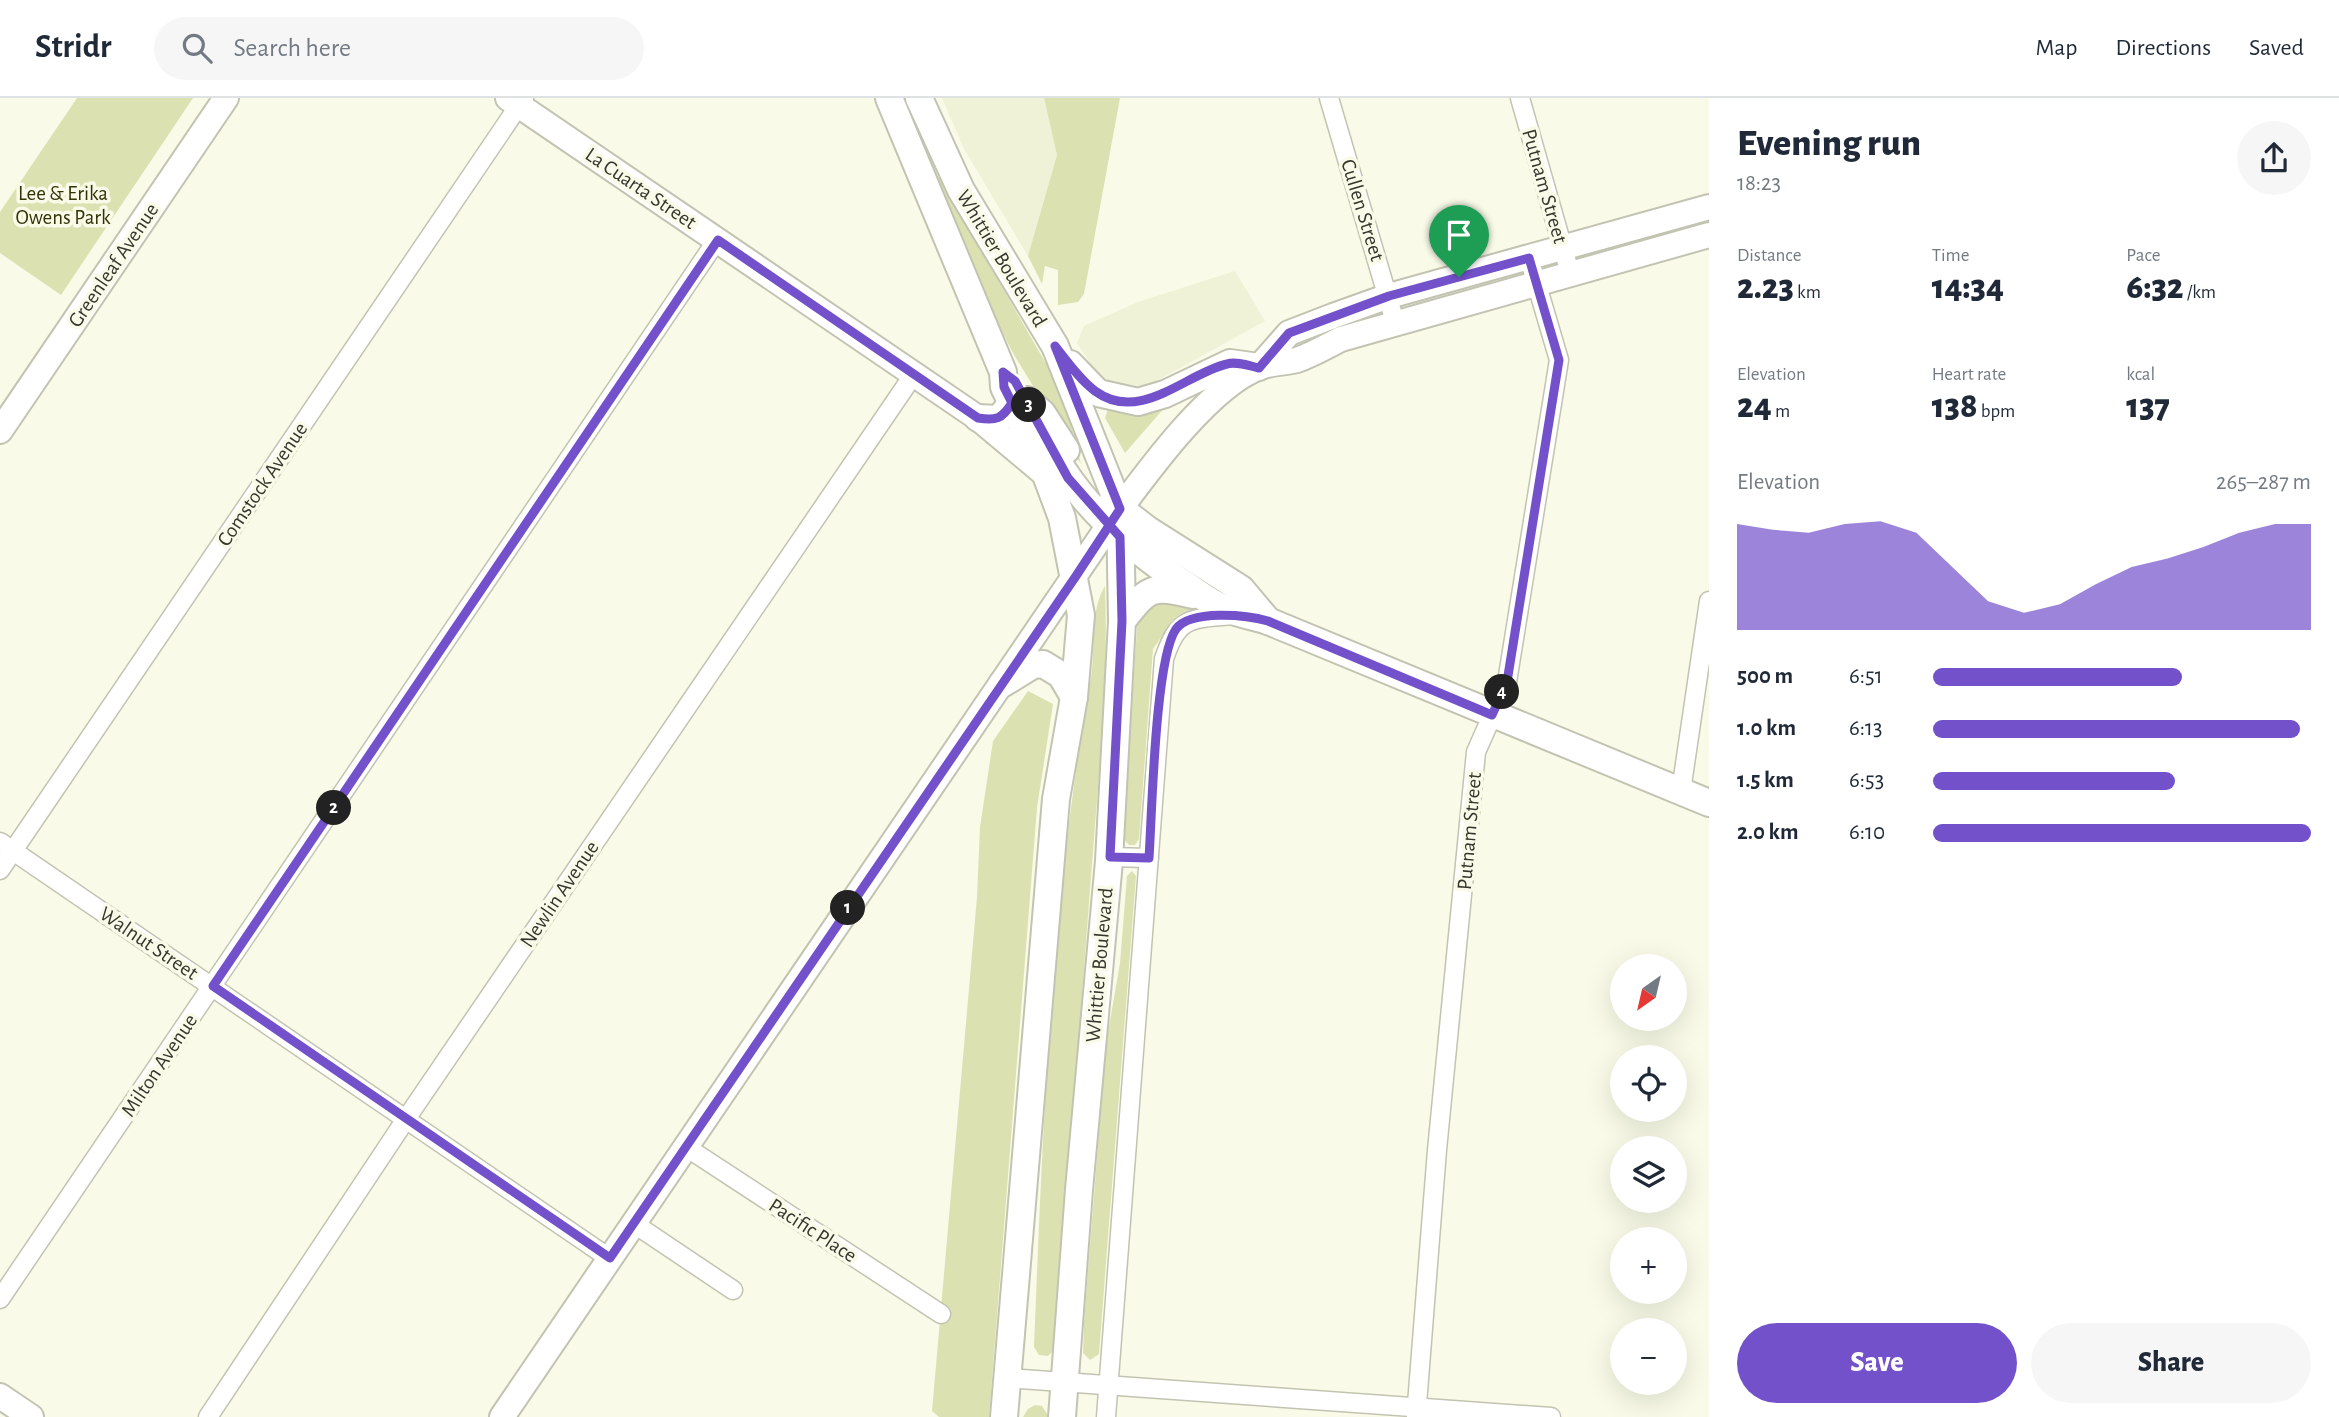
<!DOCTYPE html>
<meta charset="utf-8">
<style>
body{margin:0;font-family:"Alegreya Sans",sans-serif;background:#f6f6f7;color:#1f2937;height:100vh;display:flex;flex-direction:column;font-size:26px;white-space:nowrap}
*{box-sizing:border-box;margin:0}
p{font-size:23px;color:#747a83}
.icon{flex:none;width:38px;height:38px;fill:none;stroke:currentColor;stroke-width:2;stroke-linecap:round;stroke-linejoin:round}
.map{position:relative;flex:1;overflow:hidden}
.side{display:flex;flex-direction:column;background:#fff;width:630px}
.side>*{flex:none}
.needle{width:46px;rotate:214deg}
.controls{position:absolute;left:1610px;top:856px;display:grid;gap:14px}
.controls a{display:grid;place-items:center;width:77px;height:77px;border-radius:50%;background:#fff;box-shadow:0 7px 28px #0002;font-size:35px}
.pin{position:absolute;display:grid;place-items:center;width:60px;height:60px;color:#fff;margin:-72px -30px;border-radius:50% 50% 50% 0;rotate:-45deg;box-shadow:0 0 7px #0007}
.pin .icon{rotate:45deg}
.km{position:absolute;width:35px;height:35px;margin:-18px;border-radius:50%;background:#222;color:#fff;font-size:19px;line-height:35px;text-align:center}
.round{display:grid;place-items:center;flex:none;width:74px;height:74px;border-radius:37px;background:#f6f6f7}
.overview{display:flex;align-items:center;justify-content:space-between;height:119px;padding:0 28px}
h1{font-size:38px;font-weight:800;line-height:52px}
.metrics{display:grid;grid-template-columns:repeat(3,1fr);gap:10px;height:119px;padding:7px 28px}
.metrics div{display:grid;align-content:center}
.metrics b{font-size:35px;font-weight:800}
.metrics small{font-size:19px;font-weight:400}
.metrics p{font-size:19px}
.chart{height:196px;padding:14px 28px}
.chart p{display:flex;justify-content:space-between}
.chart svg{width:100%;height:126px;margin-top:7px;fill:#7351cb;opacity:.7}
.cta{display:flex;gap:14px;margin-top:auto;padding:14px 28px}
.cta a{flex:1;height:80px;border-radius:42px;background:#7351cb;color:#fff;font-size:28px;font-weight:800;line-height:80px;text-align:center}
.cta a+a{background:#f6f6f7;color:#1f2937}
ul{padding:0 28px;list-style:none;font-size:23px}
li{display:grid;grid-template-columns:112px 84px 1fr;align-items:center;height:52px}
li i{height:18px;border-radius:9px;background:#7351cb}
header{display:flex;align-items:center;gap:42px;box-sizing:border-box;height:98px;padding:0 35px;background:#fff;border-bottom:2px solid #e0e1e3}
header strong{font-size:33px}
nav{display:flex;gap:38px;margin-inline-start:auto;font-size:24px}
.search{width:490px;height:63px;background:#f6f6f7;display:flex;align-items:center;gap:18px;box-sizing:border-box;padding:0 24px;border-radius:38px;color:#747a83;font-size:26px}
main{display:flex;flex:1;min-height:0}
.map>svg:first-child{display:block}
.built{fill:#eff2d7}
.green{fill:#dce1b2}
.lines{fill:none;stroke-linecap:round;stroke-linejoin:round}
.street-casing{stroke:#c2c4b1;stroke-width:21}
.secondary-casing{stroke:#c2c4b1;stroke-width:28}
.primary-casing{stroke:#c2c4b1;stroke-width:30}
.street{stroke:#fff;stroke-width:18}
.secondary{stroke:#fff;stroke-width:24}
.primary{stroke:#fff;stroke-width:26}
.route-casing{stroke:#fff;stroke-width:14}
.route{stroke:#7351cb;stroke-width:9}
.labels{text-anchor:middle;stroke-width:7;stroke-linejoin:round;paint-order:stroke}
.street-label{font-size:21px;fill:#35362e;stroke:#f9fbe8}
.park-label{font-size:21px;fill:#323408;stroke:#f9fbe8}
</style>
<header>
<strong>Stridr</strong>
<div class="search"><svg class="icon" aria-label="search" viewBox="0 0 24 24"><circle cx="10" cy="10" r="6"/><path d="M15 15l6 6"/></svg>Search here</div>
<nav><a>Map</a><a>Directions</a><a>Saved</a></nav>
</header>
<main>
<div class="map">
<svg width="1709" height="1319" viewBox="0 0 1709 1319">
<rect width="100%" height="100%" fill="#f9fbe8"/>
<!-- built -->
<g class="built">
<path d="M 942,0 L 1044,0 L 1057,57 L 1028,158 L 964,51 Z"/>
<path d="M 1235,173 L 1265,223 L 1151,286 L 1130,290 L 1109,284 L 1097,276 L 1077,245 L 1084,228 L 1138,204 Z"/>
</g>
<!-- green -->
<g class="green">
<path d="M 77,0 L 193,0 L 61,197 L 0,155 L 0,114 Z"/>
<path d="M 1044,0 L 1120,0 L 1084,196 L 1078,204 L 1058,207 L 1058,172 L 1045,168 L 1042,186 L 1028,158 L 1057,57 Z"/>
<path d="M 931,66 L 1052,276 L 1071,326 L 1081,366 L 1014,257 L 980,190 Z"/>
<path d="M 1109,308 L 1165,309 L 1125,355 L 1105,320 Z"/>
<path d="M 1105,488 C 1109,585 1098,682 1091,779 C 1079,937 1067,1095 1053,1253 L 1048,1258 L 1039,1257 L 1034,1249 C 1043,1025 1051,801 1091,580 C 1096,550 1089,514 1105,488 Z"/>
<path d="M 1171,498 L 1201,512 C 1173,510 1167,533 1153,551 L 1139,741 L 1135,747 L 1129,747 L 1122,740 L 1138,517 L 1145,507 Z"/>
<path d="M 1028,593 L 1053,606 L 1037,710 L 989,1319 L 939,1319 L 932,1313 L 977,799 L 980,729 L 993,643 Z"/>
<path d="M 1132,773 L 1136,778 L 1103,1204 L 1099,1256 L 1090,1262 L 1083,1255 L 1084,1224 L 1106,946 L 1120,865 L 1127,778 Z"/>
<path d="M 1035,1307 L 1042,1308 L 1049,1319 L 1023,1319 L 1028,1311 Z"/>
</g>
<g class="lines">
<!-- street casing -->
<g class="street-casing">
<g id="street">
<path d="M 1329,0 L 1395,224"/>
<path d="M 1520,0 L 1570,175"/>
<path d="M 1681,693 L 1709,503"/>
<path d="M 0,744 L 609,1160"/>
<path d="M 1110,759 L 1149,760"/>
<path d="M 0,772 L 524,0"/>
<path d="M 686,1049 L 941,1216"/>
<path d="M 633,1125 L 733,1192"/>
<path d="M 0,1201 L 717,142"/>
<path d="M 1007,1280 L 1551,1319"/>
<path d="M 208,1319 L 406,1021 L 914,276"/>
<path d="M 1106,1319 L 1164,561 C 1178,517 1192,521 1234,517"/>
<path d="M 1416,1319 L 1437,1052 L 1476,654 L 1507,584 L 1559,262 L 1529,160"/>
</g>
</g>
<!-- secondary casing -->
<g class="secondary-casing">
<g id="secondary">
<path d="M 508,0 L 978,320 L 1046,377"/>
<path d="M 1259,269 L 1289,235 L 1333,218 L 1389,198 L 1709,109"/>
<path d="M 0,333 L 226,0"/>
<path d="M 0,1298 L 31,1319"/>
<path d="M 502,1319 L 1120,411 C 1151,369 1211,287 1260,269 C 1271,265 1285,265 1297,262 C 1312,257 1327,248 1341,241 L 1709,137"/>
</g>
</g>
<!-- primary casing -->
<g class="primary-casing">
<g id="primary">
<path d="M 889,0 L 1003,274 L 1004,289 L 1046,377 L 1062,420 L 1081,517 L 1074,599 L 1056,701 L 1004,1319"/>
<path d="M 919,0 L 961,92 L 1055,248 L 1120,411 L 1122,523 L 1109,763 L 1079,1092 L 1062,1319"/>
<path d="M 1070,266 L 1098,295 L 1138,304 L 1165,296 L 1230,265 L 1259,269"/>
<path d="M 1027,302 L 1042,315 L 1066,352"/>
<path d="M 978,320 L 999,321 L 1012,305"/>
<path d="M 1046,342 C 1076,404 1126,446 1181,484 C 1196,493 1210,506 1227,511 C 1240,516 1255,519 1268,523 L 1709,705"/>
<path d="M 1112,404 L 1148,432 L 1241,491 L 1268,523"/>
<path d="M 1122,523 C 1148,490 1151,486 1193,497"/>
<path d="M 1002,586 L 1033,567 L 1043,566 L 1061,577 L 1074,599"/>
</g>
</g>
<!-- street -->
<use href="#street" class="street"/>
<!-- secondary -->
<use href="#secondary" class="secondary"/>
<!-- primary -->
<use href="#primary" class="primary"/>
</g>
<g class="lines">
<!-- route casing -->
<g class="route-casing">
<path id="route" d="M 1459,179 L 1389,198 L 1289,235 L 1259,270 C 1250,268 1236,263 1227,266 C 1185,276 1140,326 1095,293 C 1079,281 1067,263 1055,248 L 1120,411 L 1076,478 L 610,1160 L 213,888 L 718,142 L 978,320 C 996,323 1002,321 1012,305 L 1004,289 L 1003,274 L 1015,283 L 1068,380 L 1120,439 L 1122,523 L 1110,759 L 1149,760 C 1152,716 1155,561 1176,531 C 1191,511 1247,517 1268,523 L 1492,617 L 1507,584 L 1559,262 L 1529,160 L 1459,179"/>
</g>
<!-- route -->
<use href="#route" class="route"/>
</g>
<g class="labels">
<!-- street labels -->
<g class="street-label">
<text transform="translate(1545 88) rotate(74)" y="7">Putnam Street</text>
<text transform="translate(641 90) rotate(34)" y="7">La Cuarta Street</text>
<text transform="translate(1363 112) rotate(73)" y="7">Cullen Street</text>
<text transform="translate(1002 160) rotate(59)" y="7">Whittier Boulevard</text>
<text transform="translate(113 167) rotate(-56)" y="7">Greenleaf Avenue</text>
<text transform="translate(262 386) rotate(-56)" y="7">Comstock Avenue</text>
<text transform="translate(1469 733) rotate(-85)" y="7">Putnam Street</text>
<text transform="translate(559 796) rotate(-56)" y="7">Newlin Avenue</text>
<text transform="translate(149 845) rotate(34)" y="7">Walnut Street</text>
<text transform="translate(1099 867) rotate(-85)" y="7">Whittier Boulevard</text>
<text transform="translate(159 967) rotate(-56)" y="7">Milton Avenue</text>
<text transform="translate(813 1132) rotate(33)" y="7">Pacific Place</text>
</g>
<!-- park labels -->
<g class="park-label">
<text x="63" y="102">Lee &amp; Erika<tspan x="63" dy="24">Owens Park</tspan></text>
</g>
</g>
</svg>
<div class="controls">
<a><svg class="needle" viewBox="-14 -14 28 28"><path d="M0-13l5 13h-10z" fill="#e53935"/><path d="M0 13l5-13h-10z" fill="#747a83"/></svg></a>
<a><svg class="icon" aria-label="locate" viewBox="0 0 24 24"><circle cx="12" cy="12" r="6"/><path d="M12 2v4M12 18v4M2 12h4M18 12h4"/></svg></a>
<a><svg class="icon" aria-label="layers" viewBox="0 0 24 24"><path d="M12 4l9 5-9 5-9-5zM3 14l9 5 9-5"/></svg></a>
<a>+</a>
<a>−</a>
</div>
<div class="pin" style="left:1459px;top:179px;background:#1e9e55"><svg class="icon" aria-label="arrive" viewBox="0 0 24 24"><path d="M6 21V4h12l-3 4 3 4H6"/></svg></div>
<b class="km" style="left:848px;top:810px">1</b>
<b class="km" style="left:334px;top:710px">2</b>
<b class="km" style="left:1029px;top:307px">3</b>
<b class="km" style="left:1502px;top:594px">4</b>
</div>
<section class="side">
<div class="overview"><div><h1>Evening run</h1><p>18:23</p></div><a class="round"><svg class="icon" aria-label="share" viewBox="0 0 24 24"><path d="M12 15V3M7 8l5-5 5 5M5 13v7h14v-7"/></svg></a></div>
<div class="metrics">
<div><p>Distance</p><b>2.23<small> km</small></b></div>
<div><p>Time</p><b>14:34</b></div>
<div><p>Pace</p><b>6:32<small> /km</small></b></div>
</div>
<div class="metrics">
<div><p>Elevation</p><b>24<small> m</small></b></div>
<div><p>Heart rate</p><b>138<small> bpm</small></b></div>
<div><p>kcal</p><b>137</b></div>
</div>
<div class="chart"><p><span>Elevation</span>265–287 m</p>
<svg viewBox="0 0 160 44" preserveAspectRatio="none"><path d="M0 44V7L10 9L20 10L30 7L40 6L50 10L60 22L70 34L80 38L90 35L100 28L110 22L120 19L130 15L140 10L150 7L160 7V44z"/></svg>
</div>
<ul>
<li><b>500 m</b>6:51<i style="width:66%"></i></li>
<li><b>1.0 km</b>6:13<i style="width:97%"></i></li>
<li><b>1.5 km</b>6:53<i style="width:64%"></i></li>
<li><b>2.0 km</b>6:10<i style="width:100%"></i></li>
</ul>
<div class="cta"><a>Save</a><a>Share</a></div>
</section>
</main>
